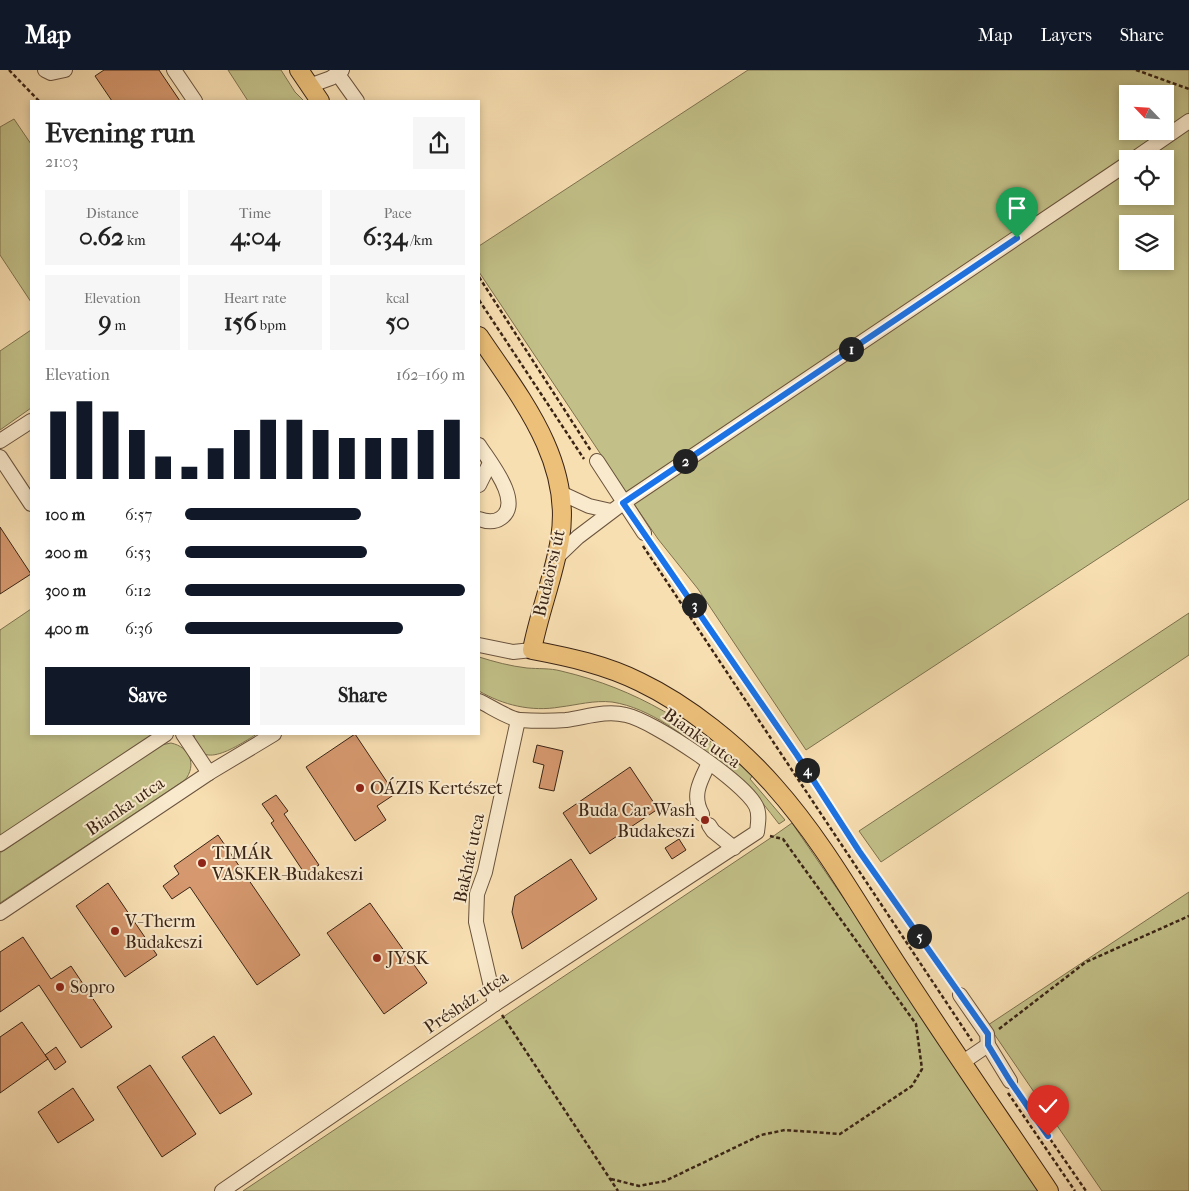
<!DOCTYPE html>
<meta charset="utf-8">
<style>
body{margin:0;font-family:"IM FELL French Canon",serif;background:#f6f6f6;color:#222;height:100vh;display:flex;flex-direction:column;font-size:19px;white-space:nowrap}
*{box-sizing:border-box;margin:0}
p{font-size:16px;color:#767676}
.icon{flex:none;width:28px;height:28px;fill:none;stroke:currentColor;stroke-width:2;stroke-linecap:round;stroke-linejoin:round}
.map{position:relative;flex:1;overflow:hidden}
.drawer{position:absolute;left:30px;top:30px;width:450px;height:635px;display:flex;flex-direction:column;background:#fff;border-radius:0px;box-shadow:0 2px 8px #0003}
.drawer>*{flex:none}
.needle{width:32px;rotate:295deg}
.controls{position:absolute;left:1119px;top:15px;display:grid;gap:10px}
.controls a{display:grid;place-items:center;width:55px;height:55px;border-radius:0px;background:#fff;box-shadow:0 2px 8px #0003;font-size:25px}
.pin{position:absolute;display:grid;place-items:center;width:42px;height:42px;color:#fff;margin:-51px -21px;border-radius:50% 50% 50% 0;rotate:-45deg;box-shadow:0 0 5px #0007}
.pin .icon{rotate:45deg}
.km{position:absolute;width:25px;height:25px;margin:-12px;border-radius:50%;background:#222;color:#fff;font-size:14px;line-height:25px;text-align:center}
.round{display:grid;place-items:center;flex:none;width:52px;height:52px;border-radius:0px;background:#f6f6f6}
.head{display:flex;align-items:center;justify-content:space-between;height:85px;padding:0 15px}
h1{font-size:28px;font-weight:700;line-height:38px}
.figures{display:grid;grid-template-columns:repeat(3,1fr);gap:8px;height:85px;padding:5px 15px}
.figures div{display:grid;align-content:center;border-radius:0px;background:#f6f6f6;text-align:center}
.figures b{font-size:25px;font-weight:700}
.figures small{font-size:14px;font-weight:400}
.figures p{font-size:14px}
.chart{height:140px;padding:10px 15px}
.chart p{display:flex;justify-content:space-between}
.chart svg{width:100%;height:90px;margin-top:5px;stroke:#111827;stroke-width:6}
.action{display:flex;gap:10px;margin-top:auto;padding:10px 15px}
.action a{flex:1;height:58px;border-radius:0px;background:#111827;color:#fff;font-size:20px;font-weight:700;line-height:58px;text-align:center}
.action a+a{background:#f6f6f6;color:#222}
ul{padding:0 15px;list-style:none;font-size:16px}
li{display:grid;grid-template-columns:80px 60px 1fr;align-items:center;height:38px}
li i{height:12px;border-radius:6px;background:#111827}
header{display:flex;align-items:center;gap:30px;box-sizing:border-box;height:70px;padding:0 25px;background:#111827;color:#fff}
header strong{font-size:24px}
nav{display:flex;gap:28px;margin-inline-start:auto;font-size:18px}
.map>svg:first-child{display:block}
.green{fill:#c2c088;stroke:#7e724f;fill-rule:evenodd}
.building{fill:#d6986e;stroke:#3a2416}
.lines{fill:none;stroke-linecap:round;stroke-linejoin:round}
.minor-casing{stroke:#6a533d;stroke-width:16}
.major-casing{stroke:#3a2416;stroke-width:20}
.path{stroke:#3a2416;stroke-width:2.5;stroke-dasharray:4 2.5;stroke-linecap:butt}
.minor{stroke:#faeacd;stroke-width:14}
.major{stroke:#ecc079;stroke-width:18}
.route-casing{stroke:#fff;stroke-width:10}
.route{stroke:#1a73e8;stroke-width:6}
.poi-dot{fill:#8f2418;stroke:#faeacd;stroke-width:2}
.labels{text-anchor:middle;stroke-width:4;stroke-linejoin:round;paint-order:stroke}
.street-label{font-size:18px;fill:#3a2416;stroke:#faeacd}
.poi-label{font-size:18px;fill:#3a2416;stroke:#faeacd;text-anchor:start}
</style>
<header>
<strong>Map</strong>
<nav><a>Map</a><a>Layers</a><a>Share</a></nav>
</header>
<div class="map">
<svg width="1189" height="1121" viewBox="0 0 1189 1121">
<rect width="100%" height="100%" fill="#f8dfb2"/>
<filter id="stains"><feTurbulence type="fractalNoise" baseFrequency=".004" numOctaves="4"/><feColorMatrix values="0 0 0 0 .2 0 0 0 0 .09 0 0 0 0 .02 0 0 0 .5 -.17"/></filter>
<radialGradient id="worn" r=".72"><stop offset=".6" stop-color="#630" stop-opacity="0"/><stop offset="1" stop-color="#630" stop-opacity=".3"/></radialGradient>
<!-- green -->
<g class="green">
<path d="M 228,0 L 281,0 L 295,22 L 304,31 L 248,31 Z"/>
<path d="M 748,0 L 1189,0 L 1189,429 L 806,680 L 698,519 L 658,469 L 634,434 L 479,202 L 479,176 ZM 1128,24 L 1165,24 L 1165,61 L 1128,61 ZM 1128,89 L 1165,89 L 1165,126 L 1128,126 ZM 1128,154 L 1165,154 L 1165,191 L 1128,191 Z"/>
<path d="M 14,49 L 31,74 L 31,232 L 0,185 L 0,57 Z"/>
<path d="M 31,260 L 31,338 L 0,360 L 0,281 Z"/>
<path d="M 31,539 L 31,664 L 153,664 L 146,671 L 0,767 L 0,560 Z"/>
<path d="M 1189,543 L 1189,585 L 881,792 L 859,761 Z"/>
<path d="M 479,587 C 495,592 510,596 527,598 C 538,599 550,598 561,601 C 638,619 693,655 753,705 L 750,709 L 785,750 L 779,754 C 768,740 757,725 745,713 C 736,704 725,697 715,689 C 685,667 651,638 612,632 C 594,630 577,635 560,637 C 531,642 503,635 479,621 Z"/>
<path d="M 194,664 L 257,664 C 240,674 196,706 194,664 Z"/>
<path d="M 171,673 C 190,677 197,695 185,710 L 0,833 L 0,783 L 161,675 Z"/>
<path d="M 792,753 L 1044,1121 L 243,1121 L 775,765 Z"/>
<path d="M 1189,822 L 1189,1121 L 1102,1121 L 988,955 Z"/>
</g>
<!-- building -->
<g class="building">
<path d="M 104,0 L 159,0 L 180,31 L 112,31 L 95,6 Z"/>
<path d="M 0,457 L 31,504 L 0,524 Z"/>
<path d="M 355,664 L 395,724 L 377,736 L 386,750 L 355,771 L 306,697 Z"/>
<path d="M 537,675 L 563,681 L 554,721 L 539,718 L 544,695 L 533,692 Z"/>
<path d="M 630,697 L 658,739 L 590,784 L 563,743 Z"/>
<path d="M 276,725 L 288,741 L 284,744 L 319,795 L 305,804 L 271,753 L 274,751 L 262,734 Z"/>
<path d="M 218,765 L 300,885 L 257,915 L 190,817 L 172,829 L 163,816 L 179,804 L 174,796 Z"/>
<path d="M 679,769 L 686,780 L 672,789 L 665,778 Z"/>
<path d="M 571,789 L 597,829 L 522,879 L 512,842 L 515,826 Z"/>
<path d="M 108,813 L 157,885 L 125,907 L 76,836 Z"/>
<path d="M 370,833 L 427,913 L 384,944 L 327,863 Z"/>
<path d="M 23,867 L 51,909 L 71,896 L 112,957 L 81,978 L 39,915 L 0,942 L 0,882 Z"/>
<path d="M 22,952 L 48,989 L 45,985 L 56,977 L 66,992 L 55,1000 L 48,989 L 0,1023 L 0,967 Z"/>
<path d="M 214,966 L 252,1024 L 220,1044 L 182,987 Z"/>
<path d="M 150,995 L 196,1064 L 162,1087 L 117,1017 Z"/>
<path d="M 73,1018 L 94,1050 L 58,1073 L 38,1042 Z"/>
</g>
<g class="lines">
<!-- minor casing -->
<g class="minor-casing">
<g id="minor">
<path d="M 45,0 L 51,3 L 65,0"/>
<path d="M 174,0 L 195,31"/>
<path d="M 337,3 L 357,31"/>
<path d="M 309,16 L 331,8 L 342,0"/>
<path d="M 1134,89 L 1189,51"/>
<path d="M 0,371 L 31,351"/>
<path d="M 479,375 C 488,390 524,432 501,448 C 494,453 487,452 479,449"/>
<path d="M 0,387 L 31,434"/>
<path d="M 597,391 L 644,463"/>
<path d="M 479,415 L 490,393"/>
<path d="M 561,423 L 589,436 L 611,441"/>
<path d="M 555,489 L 578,467 L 623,433 L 1128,93"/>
<path d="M 479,575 L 513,582 L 532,580"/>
<path d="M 183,664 L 209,703"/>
<path d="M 702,744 C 691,725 701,710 709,693"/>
<path d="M 709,755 L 713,761 L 734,778"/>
<path d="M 0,774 L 166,664"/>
<path d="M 0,843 L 209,703 L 274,664"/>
<path d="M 960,925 L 987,964 L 988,975 L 1010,1011"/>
<path d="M 495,934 L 476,852 L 477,824 L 485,802 L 518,650"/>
<path d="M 963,992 L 988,975"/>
<path d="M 222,1121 L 495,934 L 757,762 C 758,753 760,744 756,736 C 744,712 654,651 626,645 C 606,640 587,647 566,650 C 552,651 534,651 520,650 C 509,649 490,636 479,631"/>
</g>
</g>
<!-- major casing -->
<g class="major-casing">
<g id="major">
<path d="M 299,0 L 320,31"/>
<path d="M 479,266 C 520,327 573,391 560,469 C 554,506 539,543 532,580 C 569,587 606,595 640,612 C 688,635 739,676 774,716 C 824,772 861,840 902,902 C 950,976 1000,1048 1049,1121"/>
</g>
</g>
<!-- path -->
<g class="path">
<path d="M 9,0 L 39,31"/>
<path d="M 1136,0 L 1189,19"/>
<path d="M 479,207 L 591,381"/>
<path d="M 479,230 L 584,389"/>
<path d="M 650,472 L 797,685 L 859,781 L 954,915"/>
<path d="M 643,476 L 972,971"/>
<path d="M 502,945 L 618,1121"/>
<path d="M 999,959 L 1086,892 L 1189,846"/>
<path d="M 1017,1021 L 1086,1121"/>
<path d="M 1008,1023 L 1075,1121"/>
<path d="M 611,1109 L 639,1116 L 665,1111 L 761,1065 L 785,1060 L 840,1064 L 912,1016 L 922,999 L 916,954 L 783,769 L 770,766"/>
</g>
<!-- minor -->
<use href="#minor" class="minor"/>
<!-- major -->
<use href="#major" class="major"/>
</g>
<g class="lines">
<!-- route casing -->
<g class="route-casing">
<path id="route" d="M 1017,168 L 623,433 L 797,685 L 859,781 L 988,964 L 988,975 L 1010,1011 L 1048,1066"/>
</g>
<!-- route -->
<use href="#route" class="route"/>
</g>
<!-- markers -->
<g class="poi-dot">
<circle cx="360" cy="718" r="5"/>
<circle cx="705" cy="750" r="5"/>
<circle cx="202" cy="793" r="5"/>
<circle cx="115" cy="861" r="5"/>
<circle cx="377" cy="888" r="5"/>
<circle cx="60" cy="917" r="5"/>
</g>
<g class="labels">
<!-- street labels -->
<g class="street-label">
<text transform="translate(549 503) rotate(-77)" y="6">Budaörsi út</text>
<text transform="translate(702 668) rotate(35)" y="6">Bianka utca</text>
<text transform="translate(125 736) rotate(-34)" y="6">Bianka utca</text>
<text transform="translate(469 788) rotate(-78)" y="6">Bakhát utca</text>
<text transform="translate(466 932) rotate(-34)" y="6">Présház utca</text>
</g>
<!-- poi labels -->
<g class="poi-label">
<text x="370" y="724">OÁZIS Kertészet</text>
<text x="695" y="746" text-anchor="end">Buda Car Wash<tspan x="695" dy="21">Budakeszi</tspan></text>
<text x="212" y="789">TIMÁR<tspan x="212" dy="21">VASKER-Budakeszi</tspan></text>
<text x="125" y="857">V-Therm<tspan x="125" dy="21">Budakeszi</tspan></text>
<text x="387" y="894">JYSK</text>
<text x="70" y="923">Sopro</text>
</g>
</g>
<rect width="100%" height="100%" filter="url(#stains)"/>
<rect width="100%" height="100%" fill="url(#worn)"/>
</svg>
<div class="controls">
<a><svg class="needle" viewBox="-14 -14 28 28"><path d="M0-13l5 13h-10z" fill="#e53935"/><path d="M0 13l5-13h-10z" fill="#767676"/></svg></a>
<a><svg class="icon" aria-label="locate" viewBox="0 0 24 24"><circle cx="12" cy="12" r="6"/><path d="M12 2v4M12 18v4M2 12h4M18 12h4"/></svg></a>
<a><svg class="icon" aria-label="layers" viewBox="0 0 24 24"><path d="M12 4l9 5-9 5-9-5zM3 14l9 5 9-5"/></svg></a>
</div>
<div class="pin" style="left:1017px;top:168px;background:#1e9e55"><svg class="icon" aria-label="arrive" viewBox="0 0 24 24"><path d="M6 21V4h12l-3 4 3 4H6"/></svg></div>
<div class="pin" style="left:1048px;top:1066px;background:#d93025"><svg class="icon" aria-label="check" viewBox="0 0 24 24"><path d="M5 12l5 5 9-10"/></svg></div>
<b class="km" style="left:851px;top:279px">1</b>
<b class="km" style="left:685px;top:391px">2</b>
<b class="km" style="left:694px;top:535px">3</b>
<b class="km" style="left:807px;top:700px">4</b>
<b class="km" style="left:919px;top:866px">5</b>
<section class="drawer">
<div class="head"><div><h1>Evening run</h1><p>21:03</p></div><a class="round"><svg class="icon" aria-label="share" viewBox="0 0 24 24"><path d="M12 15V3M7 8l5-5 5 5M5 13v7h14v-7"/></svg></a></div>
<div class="figures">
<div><p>Distance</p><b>0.62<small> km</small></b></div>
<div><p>Time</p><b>4:04</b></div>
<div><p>Pace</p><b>6:34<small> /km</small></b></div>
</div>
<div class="figures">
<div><p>Elevation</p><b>9<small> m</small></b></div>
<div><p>Heart rate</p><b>156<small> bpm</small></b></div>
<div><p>kcal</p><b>50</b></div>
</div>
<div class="chart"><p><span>Elevation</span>162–169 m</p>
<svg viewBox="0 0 160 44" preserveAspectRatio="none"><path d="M5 44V11M15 44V6M25 44V11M35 44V20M45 44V33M55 44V38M65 44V29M75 44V20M85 44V15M95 44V15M105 44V20M115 44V24M125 44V24M135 44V24M145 44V20M155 44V15"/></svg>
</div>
<ul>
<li><b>100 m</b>6:57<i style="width:63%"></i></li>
<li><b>200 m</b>6:53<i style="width:65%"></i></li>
<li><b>300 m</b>6:12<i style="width:100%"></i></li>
<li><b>400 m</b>6:36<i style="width:78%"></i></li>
</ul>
<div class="action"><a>Save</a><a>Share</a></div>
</section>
</div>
